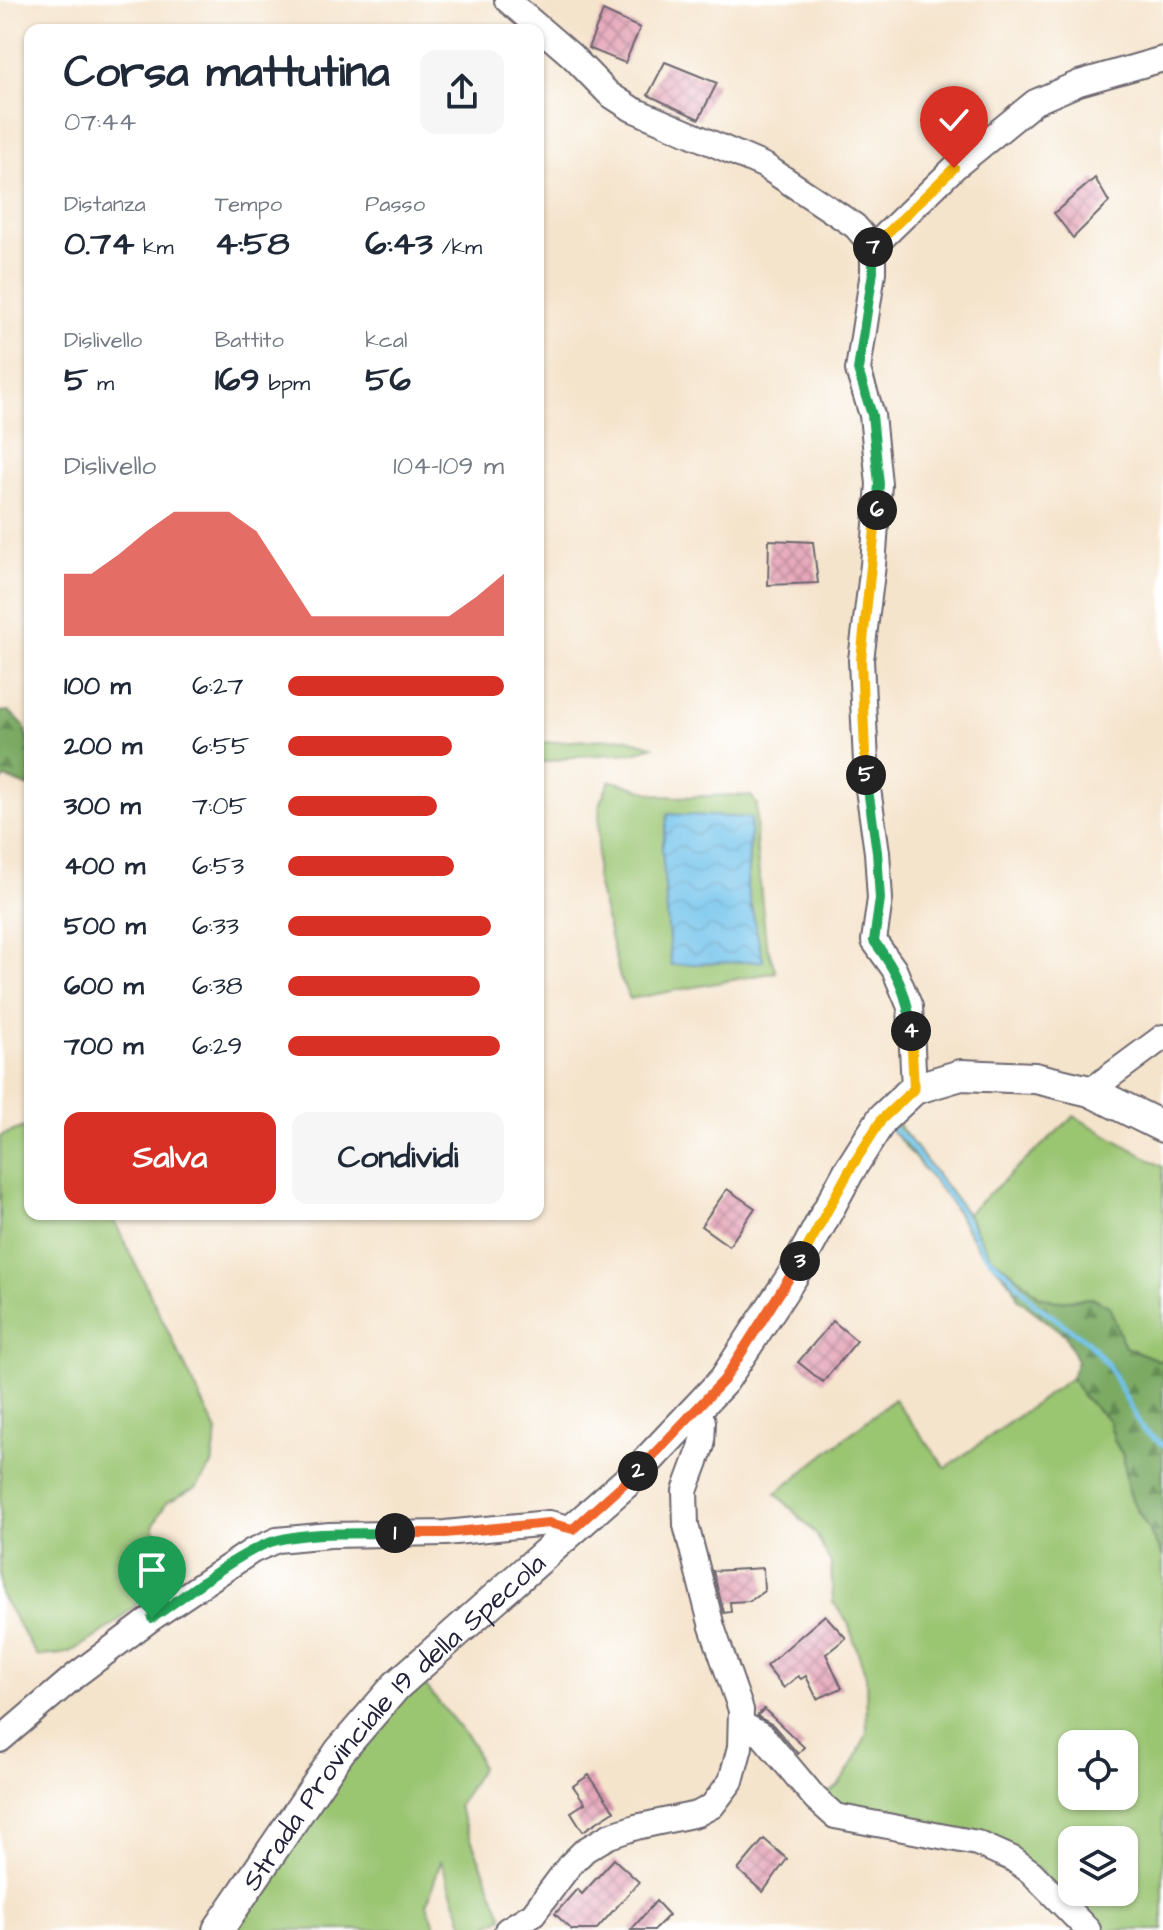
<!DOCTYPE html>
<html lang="it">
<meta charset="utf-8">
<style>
body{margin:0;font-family:"Architects Daughter",sans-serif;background:#f6f6f7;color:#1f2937;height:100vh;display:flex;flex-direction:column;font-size:30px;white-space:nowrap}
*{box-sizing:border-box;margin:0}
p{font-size:26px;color:#747a83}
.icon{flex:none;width:44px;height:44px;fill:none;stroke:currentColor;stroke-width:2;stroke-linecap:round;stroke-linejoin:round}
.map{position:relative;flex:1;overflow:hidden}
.panel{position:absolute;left:24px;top:24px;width:520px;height:1196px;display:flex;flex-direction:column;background:#fff;border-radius:16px;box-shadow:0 2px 6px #0004}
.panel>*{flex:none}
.buttons{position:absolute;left:1058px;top:1730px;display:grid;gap:16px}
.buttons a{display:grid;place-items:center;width:80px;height:80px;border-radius:16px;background:#fff;box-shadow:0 2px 6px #0004;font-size:40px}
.pin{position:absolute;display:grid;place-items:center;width:68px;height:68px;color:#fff;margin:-82px -34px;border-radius:50% 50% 50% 0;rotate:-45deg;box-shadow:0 0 8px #0007}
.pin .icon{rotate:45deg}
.km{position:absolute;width:40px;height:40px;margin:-20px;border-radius:50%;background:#222;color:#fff;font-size:22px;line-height:40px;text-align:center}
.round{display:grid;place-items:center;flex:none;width:84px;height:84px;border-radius:16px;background:#f6f6f7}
.summary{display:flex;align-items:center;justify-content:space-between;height:136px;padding:0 40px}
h1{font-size:44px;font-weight:700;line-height:60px}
.figures{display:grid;grid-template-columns:repeat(3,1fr);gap:12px;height:136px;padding:8px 40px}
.figures div{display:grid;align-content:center}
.figures b{font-size:34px;font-weight:700}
.figures small{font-size:22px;font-weight:400}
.figures p{font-size:22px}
.chart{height:224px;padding:16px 40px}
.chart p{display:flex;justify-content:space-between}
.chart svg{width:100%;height:144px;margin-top:8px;fill:#d93025;opacity:.7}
.primary-button{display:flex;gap:16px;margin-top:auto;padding:16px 40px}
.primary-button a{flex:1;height:92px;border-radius:16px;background:#d93025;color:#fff;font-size:32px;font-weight:700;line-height:92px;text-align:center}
.primary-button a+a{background:#f6f6f7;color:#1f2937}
ul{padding:0 40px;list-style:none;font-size:26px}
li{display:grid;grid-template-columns:128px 96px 1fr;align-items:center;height:60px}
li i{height:20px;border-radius:10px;background:#d93025}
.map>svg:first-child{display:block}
.green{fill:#9ac571;stroke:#5e7456;stroke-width:2;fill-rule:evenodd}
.forest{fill:url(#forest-firs);stroke:#4e664f;stroke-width:2}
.water{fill:url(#water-waves);stroke:#497293;stroke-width:2}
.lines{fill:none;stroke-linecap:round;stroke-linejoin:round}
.stream{stroke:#70c2eb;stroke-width:5}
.building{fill:url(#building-cross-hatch)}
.minor-casing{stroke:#6c666e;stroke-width:28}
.major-casing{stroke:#6c666e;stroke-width:34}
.minor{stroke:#fff;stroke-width:24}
.major{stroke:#fff;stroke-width:30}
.split-1-casing{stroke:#fff;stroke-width:16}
.split-2-casing{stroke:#fff;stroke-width:16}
.split-3-casing{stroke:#fff;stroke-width:16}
.split-4-casing{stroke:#fff;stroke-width:16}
.split-5-casing{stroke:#fff;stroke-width:16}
.split-6-casing{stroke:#fff;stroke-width:16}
.split-7-casing{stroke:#fff;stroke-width:16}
.split-8-casing{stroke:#fff;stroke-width:16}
.split-1{stroke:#22a559;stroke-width:10}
.split-2{stroke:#f0652b;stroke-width:10}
.split-3{stroke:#f0652b;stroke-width:10}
.split-4{stroke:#f5b400;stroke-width:10}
.split-5{stroke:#22a559;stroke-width:10}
.split-6{stroke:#f5b400;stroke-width:10}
.split-7{stroke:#22a559;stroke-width:10}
.split-8{stroke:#f5b400;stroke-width:10}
.labels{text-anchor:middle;stroke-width:7;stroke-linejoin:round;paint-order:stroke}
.street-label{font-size:28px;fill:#22223b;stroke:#fff}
</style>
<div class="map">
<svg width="1163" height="1930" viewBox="0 0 1163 1930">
<defs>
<pattern id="forest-firs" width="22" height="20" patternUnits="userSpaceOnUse" patternTransform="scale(2)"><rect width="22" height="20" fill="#7baa63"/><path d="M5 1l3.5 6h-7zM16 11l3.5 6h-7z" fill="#648a53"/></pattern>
<pattern id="water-waves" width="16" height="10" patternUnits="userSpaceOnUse" patternTransform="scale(2)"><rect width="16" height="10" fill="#70c2eb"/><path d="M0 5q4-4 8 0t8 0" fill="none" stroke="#61a6ca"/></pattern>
<pattern id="building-cross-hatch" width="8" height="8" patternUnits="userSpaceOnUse" patternTransform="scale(2)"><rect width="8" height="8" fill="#e6a6ba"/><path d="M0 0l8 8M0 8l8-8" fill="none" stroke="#ba8798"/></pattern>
</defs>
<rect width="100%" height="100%" fill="#fff"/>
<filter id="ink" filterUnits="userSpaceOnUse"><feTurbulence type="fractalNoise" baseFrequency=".0125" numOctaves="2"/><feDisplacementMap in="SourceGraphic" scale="16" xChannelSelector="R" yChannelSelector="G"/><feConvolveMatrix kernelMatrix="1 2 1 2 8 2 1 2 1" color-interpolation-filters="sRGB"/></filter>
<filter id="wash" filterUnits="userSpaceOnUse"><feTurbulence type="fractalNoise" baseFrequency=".006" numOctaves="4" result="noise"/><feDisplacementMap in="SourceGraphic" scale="32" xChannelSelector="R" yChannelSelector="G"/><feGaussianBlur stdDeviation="1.8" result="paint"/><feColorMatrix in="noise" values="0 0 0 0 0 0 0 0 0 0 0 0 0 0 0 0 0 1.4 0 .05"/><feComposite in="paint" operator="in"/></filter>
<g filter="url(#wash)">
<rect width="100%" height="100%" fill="#f5e4cc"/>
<!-- green -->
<g class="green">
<path d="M 625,738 L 653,746 L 634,753 L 579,756 L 538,763 L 538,743 Z"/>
<path d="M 610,781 C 632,784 643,793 664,796 C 694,799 722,793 751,796 L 757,804 L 756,845 L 766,943 L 776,972 L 630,999 L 620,978 L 596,877 L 600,802 ZM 668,815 L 751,818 L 747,888 L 763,961 Z"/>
<path d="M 1074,1116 L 1163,1167 L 1163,1362 L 1125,1347 L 1109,1307 L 1094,1298 L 1055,1301 L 1039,1296 L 1023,1281 L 990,1256 L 967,1214 Z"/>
<path d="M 30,1125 L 30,1214 L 111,1214 L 217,1432 L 212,1465 L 197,1487 L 166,1503 L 153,1526 L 162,1549 L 179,1564 C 149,1593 107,1636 69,1652 C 59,1656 47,1655 37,1656 L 0,1594 L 0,1136 Z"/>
<path d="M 1071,1378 L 1083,1397 L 1109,1420 L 1115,1442 L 1124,1457 L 1126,1480 L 1132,1500 L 1163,1557 L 1163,1930 L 1100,1930 L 1038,1869 L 858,1812 L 824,1796 L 838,1786 L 855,1760 L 867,1732 L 866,1676 L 848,1623 L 833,1602 L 831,1564 L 816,1534 L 776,1493 L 894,1399 L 946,1468 ZM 1072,1744 L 1124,1744 L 1124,1796 L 1072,1796 ZM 1072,1840 L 1124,1840 L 1124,1892 L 1072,1892 Z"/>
<path d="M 418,1677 L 473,1744 L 481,1768 L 458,1807 L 503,1917 L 480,1930 L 466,1930 L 441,1861 L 427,1904 L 437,1930 L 223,1930 L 261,1873 Z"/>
</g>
<!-- forest -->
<g class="forest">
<path d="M 9,711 L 24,726 L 30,748 L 30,787 L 5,778 L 0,783 L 0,712 Z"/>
<path d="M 894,1119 L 967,1214 L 990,1256 L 1023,1281 L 1039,1296 L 1056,1301 L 1093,1298 L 1109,1306 L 1125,1347 L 1163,1362 L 1163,1557 L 1132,1500 L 1126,1480 L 1124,1457 L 1115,1442 L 1109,1420 L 1083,1397 L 1071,1378 L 1077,1361 L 1065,1335 L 1018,1299 L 1013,1285 L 978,1248 L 949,1200 L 902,1142 L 887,1126 Z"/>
</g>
<!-- water -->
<path class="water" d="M 668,814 L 751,818 L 747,888 L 763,961 L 671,965 L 662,849 Z"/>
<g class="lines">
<!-- stream -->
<path class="stream" d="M 891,1127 L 906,1140 L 959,1209 L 986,1255 L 1010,1276 L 1035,1304 L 1087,1341 L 1108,1365 L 1143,1430 L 1163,1445"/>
</g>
<g id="blocks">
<!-- building -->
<g class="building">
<path d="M 603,11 L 640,28 L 625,63 L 588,48 Z"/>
<path d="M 665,62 L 717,83 L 699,119 L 648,95 Z"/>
<path d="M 1095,178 L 1109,202 L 1073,238 L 1054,213 Z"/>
<path d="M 769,540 L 813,542 L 818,583 L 768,585 Z"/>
<path d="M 727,1189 L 755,1208 L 729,1246 L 701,1226 Z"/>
<path d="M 833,1321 L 857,1341 L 823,1382 L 798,1362 Z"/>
<path d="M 763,1568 L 764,1591 L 750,1601 L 730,1602 L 731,1612 L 724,1613 L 713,1571 Z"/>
<path d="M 825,1615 L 846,1638 L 826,1654 L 842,1688 L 817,1699 L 806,1676 L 801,1679 L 798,1676 L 784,1688 L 766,1666 Z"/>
<path d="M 764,1709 L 804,1747 L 798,1754 L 773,1725 L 757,1716 Z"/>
<path d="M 589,1775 L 614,1811 L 583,1831 L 571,1812 L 585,1803 L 573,1786 Z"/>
<path d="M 764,1839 L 787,1859 L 763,1892 L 738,1870 Z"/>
<path d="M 614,1859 L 639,1882 L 596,1930 L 572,1930 L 555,1914 L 577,1889 L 582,1894 Z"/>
<path d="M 656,1901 L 669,1915 L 654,1930 L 631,1930 Z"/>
</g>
</g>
</g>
<g filter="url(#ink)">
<use href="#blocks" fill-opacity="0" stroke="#6c666e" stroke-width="2"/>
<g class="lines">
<!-- minor casing -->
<g class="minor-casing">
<g id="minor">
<path d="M 507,0 L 572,56 L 609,94 L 632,109 L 765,166 L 855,226 L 873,247 L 873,272 L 858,370 L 872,415 L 879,484 L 873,565 L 861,660 L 867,782 L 877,852 L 880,899 L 874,941 L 894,969 L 910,1007 L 914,1089"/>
<path d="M 873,247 L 954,168 L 1035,102 L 1079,83 L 1163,59"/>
<path d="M 1090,1091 L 1163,1037"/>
<path d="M 741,1724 L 762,1735 L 815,1798 L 835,1816 L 977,1843 L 1013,1859 L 1031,1872 L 1088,1930"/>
<path d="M 0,1740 L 76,1675 L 152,1618 L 252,1551 L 277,1540 L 330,1535 L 445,1533 L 549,1523 L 573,1529"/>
<path d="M 507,1930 L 533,1914 L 569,1866 L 585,1850 L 609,1836 L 636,1827 L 697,1814 L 712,1806 L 731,1781 L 740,1747 L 741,1710 L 712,1627 L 686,1525 L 685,1491 L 702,1445 L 703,1421 L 695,1411"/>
</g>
</g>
<!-- major casing -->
<g class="major-casing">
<g id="major">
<path id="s1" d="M 218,1930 L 340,1751 L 396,1686 L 631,1478 L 724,1380 L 793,1275 L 849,1171 L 882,1119 L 914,1089 L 961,1075 L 1035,1078 L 1090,1091 L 1163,1127"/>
</g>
</g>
<!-- minor -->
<use href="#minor" class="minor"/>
<!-- major -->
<use href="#major" class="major"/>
</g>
</g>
<g class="lines" filter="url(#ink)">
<!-- split-1 casing -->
<g class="split-1-casing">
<path id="split-1" d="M 152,1618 C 184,1597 243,1548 278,1540 C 315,1531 357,1534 395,1533"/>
</g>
<!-- split-2 casing -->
<g class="split-2-casing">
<path id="split-2" d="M 395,1533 L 445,1533 L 549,1523 L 573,1529 L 638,1471"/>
</g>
<!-- split-3 casing -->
<g class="split-3-casing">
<path id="split-3" d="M 638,1471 L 724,1380 L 800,1261"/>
</g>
<!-- split-4 casing -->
<g class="split-4-casing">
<path id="split-4" d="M 800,1261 L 849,1171 L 882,1119 L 914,1089 L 911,1031"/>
</g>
<!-- split-5 casing -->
<g class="split-5-casing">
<path id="split-5" d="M 866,775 L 877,852 L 880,899 L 874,941 C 895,969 909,995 911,1031"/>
</g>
<!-- split-6 casing -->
<g class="split-6-casing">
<path id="split-6" d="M 866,775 L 861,660 L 877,510"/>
</g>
<!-- split-7 casing -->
<g class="split-7-casing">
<path id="split-7" d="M 873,247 L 873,272 L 858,370 L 872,415 L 879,484 L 877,510"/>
</g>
<!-- split-8 casing -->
<g class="split-8-casing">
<path id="split-8" d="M 873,247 L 954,168"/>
</g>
<!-- split-1 -->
<use href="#split-1" class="split-1"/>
<!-- split-2 -->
<use href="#split-2" class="split-2"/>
<!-- split-3 -->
<use href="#split-3" class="split-3"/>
<!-- split-4 -->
<use href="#split-4" class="split-4"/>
<!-- split-5 -->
<use href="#split-5" class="split-5"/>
<!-- split-6 -->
<use href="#split-6" class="split-6"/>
<!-- split-7 -->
<use href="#split-7" class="split-7"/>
<!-- split-8 -->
<use href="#split-8" class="split-8"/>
</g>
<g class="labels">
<!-- street labels -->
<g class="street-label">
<text dy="10" stroke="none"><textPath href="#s1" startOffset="274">Strada Provinciale 19 della Specola</textPath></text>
</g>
</g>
</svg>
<div class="buttons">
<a><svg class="icon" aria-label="locate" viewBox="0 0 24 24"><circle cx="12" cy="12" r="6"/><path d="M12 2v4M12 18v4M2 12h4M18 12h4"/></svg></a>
<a><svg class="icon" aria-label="layers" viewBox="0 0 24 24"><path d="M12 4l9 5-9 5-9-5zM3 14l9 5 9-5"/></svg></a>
</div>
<div class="pin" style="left:152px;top:1618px;background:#1e9e55"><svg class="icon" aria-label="arrive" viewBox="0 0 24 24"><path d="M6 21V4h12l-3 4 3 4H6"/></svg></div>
<div class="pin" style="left:954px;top:168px;background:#d93025"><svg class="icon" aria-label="check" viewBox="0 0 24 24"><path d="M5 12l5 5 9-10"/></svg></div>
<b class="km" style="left:395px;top:1533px">1</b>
<b class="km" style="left:638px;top:1471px">2</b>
<b class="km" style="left:800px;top:1261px">3</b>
<b class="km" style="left:911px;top:1031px">4</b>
<b class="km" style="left:866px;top:775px">5</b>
<b class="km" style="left:877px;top:510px">6</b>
<b class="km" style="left:873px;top:247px">7</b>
<section class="panel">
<div class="summary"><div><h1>Corsa mattutina</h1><p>07:44</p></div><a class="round"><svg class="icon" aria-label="share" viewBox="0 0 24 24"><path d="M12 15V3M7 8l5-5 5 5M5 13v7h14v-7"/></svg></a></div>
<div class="figures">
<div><p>Distanza</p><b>0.74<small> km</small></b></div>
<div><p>Tempo</p><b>4:58</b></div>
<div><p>Passo</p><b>6:43<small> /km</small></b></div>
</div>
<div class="figures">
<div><p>Dislivello</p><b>5<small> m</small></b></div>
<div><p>Battito</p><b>169<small> bpm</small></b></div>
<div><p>kcal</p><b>56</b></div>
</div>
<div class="chart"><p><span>Dislivello</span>104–109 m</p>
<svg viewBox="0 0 160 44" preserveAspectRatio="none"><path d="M0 44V25L10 25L20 19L30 12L40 6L50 6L60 6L70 12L80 25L90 38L100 38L110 38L120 38L130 38L140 38L150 32L160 25V44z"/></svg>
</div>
<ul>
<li><b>100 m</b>6:27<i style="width:100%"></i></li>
<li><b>200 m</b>6:55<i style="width:76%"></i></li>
<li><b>300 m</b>7:05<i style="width:69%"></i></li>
<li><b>400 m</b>6:53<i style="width:77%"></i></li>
<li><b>500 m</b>6:33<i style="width:94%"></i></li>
<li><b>600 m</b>6:38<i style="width:89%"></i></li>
<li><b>700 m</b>6:29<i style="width:98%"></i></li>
</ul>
<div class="primary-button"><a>Salva</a><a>Condividi</a></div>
</section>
</div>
